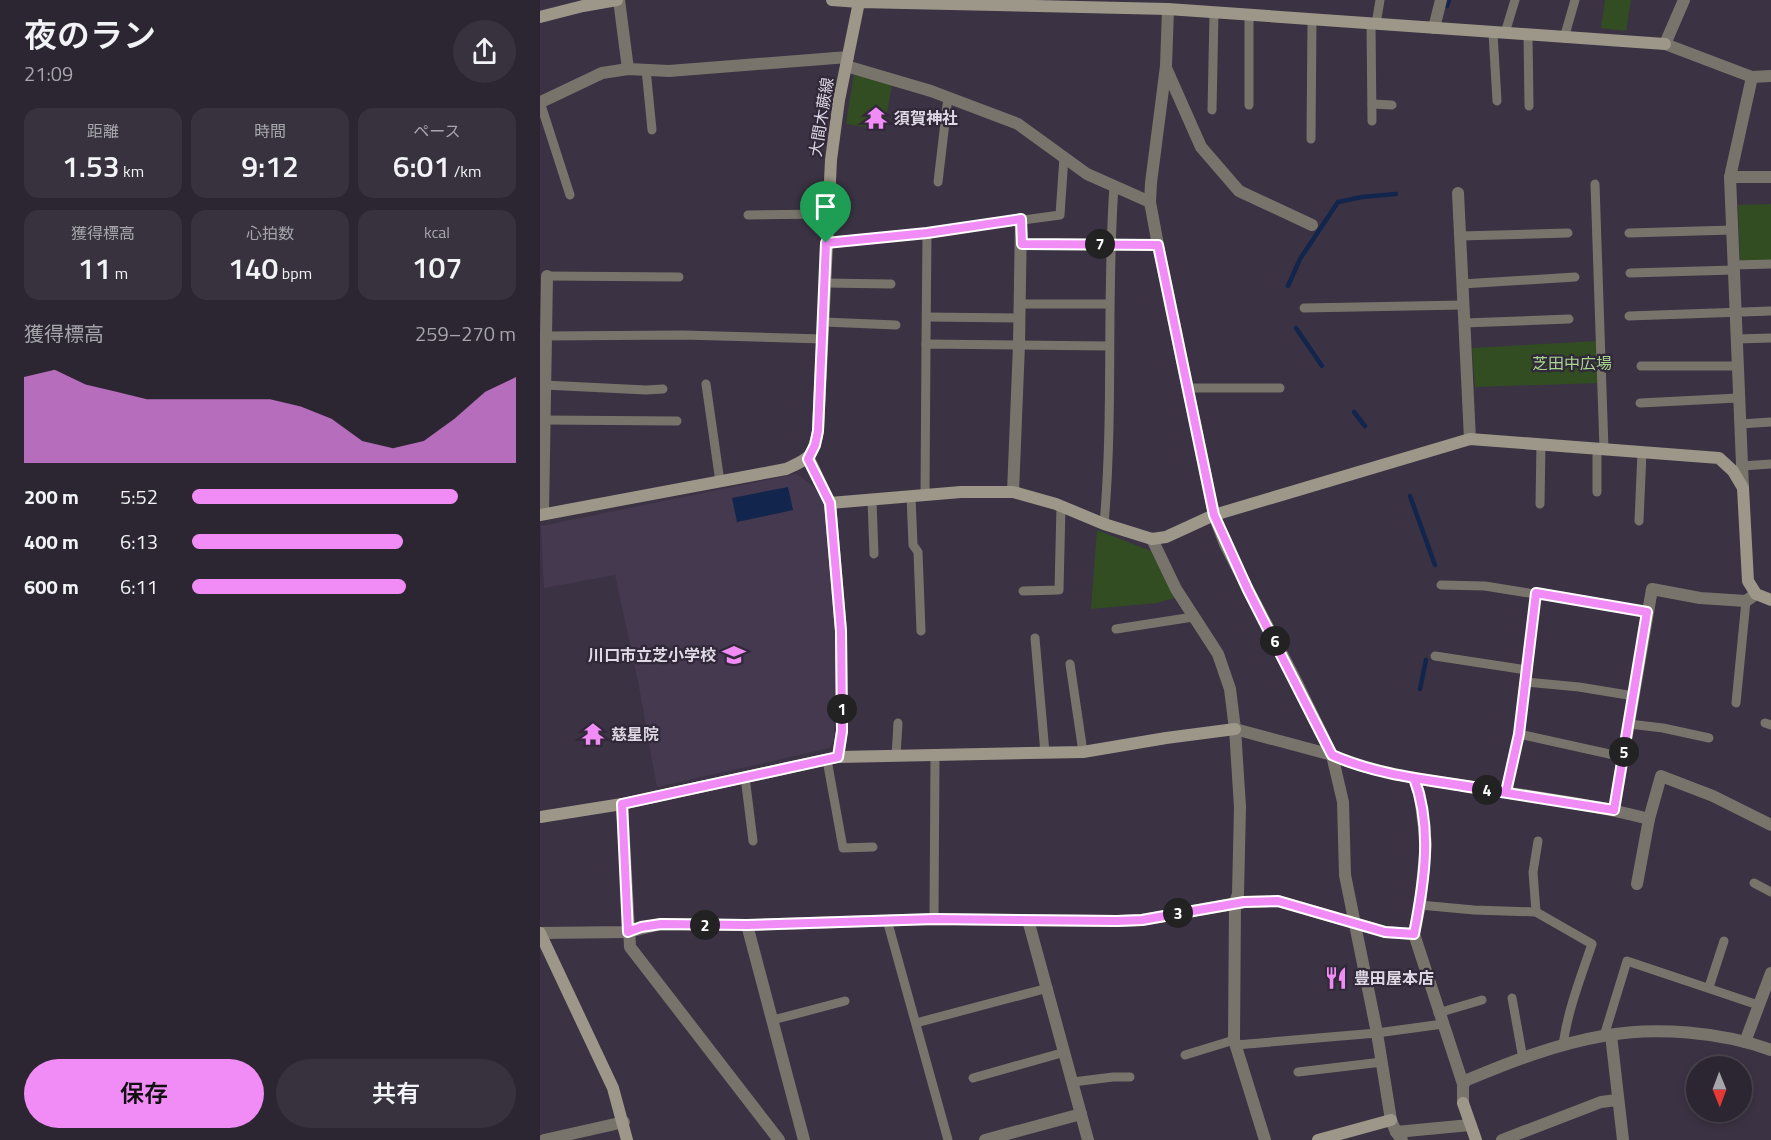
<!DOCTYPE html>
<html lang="ja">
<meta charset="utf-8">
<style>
body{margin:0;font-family:"Titillium Web","Noto Sans JP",sans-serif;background:#38323e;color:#f1f3f6;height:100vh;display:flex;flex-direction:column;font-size:22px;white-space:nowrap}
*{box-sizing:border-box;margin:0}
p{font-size:20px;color:#a6a5ac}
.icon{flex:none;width:33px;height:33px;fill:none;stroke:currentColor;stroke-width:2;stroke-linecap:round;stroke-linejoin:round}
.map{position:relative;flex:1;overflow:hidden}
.side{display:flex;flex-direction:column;background:#2c2632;width:540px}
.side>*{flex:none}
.needle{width:39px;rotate:179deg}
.buttons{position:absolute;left:1146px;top:1056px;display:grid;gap:12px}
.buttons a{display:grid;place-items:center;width:66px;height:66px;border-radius:50%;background:#2c2632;box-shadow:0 3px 9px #0003,0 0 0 2px #48434d;font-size:30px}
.pin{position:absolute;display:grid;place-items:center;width:51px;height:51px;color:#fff;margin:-62px -26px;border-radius:50% 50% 50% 0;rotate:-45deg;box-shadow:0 0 6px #0007}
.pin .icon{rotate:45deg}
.km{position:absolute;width:30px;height:30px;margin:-15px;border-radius:50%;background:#222;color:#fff;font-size:16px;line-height:30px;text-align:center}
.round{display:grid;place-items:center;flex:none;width:63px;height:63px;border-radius:32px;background:#38323e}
.overview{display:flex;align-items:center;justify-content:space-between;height:102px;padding:0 24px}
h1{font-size:33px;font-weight:600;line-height:45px}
.figures{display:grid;grid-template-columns:repeat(3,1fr);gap:9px;height:102px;padding:6px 24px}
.figures div{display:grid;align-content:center;border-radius:15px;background:#38323e;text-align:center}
.figures b{font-size:30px;font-weight:600}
.figures small{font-size:16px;font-weight:400}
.figures p{font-size:16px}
.chart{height:168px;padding:12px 24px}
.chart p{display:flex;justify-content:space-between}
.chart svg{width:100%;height:108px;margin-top:6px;fill:#f18bf5;opacity:.7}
.cta{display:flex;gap:12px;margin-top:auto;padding:12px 24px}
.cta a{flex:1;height:69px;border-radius:36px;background:#f18bf5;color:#111;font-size:24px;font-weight:600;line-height:69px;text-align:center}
.cta a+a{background:#38323e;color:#f1f3f6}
ul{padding:0 24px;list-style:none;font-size:20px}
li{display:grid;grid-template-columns:96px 72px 1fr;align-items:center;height:45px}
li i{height:15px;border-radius:8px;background:#f18bf5}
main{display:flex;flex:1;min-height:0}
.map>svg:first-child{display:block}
.built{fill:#453950}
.green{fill:#324d22}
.water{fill:#11254d}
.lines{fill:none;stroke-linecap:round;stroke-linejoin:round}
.stream{stroke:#11254d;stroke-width:4.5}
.lane{stroke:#78746b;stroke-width:9}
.street{stroke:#78746b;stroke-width:12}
.secondary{stroke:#9c9788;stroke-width:12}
.route-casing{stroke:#fff;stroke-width:12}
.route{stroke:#f18bf5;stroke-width:8}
.labels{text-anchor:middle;stroke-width:4.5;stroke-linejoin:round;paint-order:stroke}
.street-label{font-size:16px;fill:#ded9e4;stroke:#312839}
.poi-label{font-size:16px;font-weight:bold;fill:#ded9e4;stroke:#312839;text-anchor:start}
.park-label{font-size:16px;fill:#a7d68e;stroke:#312839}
</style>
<main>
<section class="side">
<div class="overview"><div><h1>夜のラン</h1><p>21:09</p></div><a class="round"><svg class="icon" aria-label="share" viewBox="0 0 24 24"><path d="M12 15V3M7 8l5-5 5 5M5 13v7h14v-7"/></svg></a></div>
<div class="figures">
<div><p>距離</p><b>1.53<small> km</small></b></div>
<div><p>時間</p><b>9:12</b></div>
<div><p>ペース</p><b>6:01<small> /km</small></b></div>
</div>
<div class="figures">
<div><p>獲得標高</p><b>11<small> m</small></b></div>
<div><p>心拍数</p><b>140<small> bpm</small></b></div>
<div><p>kcal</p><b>107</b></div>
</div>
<div class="chart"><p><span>獲得標高</span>259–270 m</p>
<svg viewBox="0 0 160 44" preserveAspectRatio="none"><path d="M0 44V9L10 6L20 12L30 15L40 18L50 18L60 18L70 18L80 18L90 21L100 26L110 35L120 38L130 35L140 26L150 15L160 9V44z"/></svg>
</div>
<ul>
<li><b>200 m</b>5:52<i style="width:82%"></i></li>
<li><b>400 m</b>6:13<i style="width:65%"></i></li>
<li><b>600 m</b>6:11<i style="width:66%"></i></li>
</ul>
<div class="cta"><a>保存</a><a>共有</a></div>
</section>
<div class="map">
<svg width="1231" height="1140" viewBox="0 0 1231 1140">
<rect width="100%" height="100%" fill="#3b3243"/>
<!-- built -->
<path class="built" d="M 257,474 L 274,487 L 286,506 L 296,629 L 294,741 L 290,748 L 117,787 L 98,681 L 75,575 L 4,588 L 1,526 Z"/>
<!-- green -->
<g class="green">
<path d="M 1065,0 L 1091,0 L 1086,31 L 1061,28 Z"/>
<path d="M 314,73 L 352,85 L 344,130 L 306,124 Z"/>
<path d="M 1231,204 L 1231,260 L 1200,261 L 1198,205 Z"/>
<path d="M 1058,341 L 1059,383 L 935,387 L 932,348 Z"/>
<path d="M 557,530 L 611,551 L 637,597 L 617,603 L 551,609 Z"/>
</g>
<!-- water -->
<path class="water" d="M 248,487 L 253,510 L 197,522 L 192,498 Z"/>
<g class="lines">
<!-- stream -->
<g class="stream">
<path d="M 907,6 L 909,0"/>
<path d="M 748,286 L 760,259 L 798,202 L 822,197 L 856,194"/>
<path d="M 756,328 L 782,366"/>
<path d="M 814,412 L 825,426"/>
<path d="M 870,496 L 895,565"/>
<path d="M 880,689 L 886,660"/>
</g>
<!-- lane -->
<g class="lane">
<path d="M 831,23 L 832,121"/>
<path d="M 836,24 L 840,0"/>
<path d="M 953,33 L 957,101"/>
<path d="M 965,33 L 975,0"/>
<path d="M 988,35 L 989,106"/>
<path d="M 1024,38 L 1035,0"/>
<path d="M 106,69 L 112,130"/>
<path d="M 0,102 L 30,195"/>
<path d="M 832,104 L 852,105"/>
<path d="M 709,105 L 709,15"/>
<path d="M 672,110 L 674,13"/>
<path d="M 771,139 L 772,20"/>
<path d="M 398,182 L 408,97"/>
<path d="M 1055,184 L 1064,449"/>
<path d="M 208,215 L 287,214"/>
<path d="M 1089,233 L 1192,230"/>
<path d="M 920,236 L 1028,233"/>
<path d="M 286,243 L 387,233 L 520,215 L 524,157"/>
<path d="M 482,244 L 618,245"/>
<path d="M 1194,265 L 1231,264"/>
<path d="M 1090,273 L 1194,270"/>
<path d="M 7,276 L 139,277"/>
<path d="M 285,283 L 351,284"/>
<path d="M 922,284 L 1035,277"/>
<path d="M 480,304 L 569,304"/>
<path d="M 764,308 L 923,305"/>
<path d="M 1089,316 L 1231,311"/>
<path d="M 387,317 L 480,318"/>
<path d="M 284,322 L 356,325"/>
<path d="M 924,323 L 1029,319"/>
<path d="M 6,336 L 143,335 L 283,339"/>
<path d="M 1196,339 L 1231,338"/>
<path d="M 386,344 L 387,233"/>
<path d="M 1101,366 L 1198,366"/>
<path d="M 166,384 L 180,482"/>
<path d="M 4,385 L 106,390 L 123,389"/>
<path d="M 648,388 L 740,388"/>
<path d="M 1100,403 L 1198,398"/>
<path d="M 3,420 L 137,421"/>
<path d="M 1200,424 L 1231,422"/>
<path d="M 1202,466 L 1231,464"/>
<path d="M 1057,492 L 1057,448"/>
<path d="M 385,495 L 386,344 L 569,346"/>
<path d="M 371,496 L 373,545 L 378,552 L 381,631"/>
<path d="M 332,500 L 334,554"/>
<path d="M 1000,504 L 1001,444"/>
<path d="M 1099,521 L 1102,452"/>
<path d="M 564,524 C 574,412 566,298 574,186"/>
<path d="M 901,585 L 945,586 L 1107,612"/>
<path d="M 483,591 L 519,590 L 521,506"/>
<path d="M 576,629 L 653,617"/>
<path d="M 495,638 L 505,753"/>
<path d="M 895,656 L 987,670"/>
<path d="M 530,664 L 543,752"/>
<path d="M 986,682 L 1039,687 L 1094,696"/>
<path d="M 1196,703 L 1206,601"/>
<path d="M 1225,723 L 1231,725"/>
<path d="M 1089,724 L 1123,728 L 1169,738"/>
<path d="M 979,734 L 1083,757"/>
<path d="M 356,756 L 358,723"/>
<path d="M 287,760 L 303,848 L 333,847"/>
<path d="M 205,777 L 213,841"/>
<path d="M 966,792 L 979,734 L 996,593"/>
<path d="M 1214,883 L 1231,892"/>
<path d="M 880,905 L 934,910 L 996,912 L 1052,944 C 1041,977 1027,1012 1023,1046"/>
<path d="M 996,912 L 993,872 L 998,841"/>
<path d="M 394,919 L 395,755"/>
<path d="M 347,920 L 408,1140"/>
<path d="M 1169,987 L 1184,941"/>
<path d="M 972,998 L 983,1059"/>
<path d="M 898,1013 L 942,1000"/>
<path d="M 233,1020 L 305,1001"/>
<path d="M 376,1023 L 508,988"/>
<path d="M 1064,1036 L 1087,961 L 1218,1005"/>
<path d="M 696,1045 L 837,1033 L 903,1024"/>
<path d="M 645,1055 L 694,1040"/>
<path d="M 758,1072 L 842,1062"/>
<path d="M 433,1078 L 525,1052"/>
<path d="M 533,1082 L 573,1077 L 590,1077"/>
</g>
<!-- street -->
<g class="street">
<path d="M 79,0 L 88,69"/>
<path d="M 1144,0 L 1125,44 L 1212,77 L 1231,76"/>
<path d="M 628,9 L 626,66 L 611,183 L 610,202 L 618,245 L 674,515 L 685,544 L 708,589 L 753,675 L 792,755 L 803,802 L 805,875 L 837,1033 L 851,1120 L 856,1132 L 862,1140"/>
<path d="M 894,28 L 901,0"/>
<path d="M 306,66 L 391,91 L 478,124 L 547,174 L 610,202"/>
<path d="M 626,68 L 661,147 L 699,191 L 772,225"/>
<path d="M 1,102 L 62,73 L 88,69 L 129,71 L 308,57"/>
<path d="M 1190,177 L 1231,177"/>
<path d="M 918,193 L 930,439"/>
<path d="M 1203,488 L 1190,177 L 1212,77"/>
<path d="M 473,492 L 479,345 L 481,219"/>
<path d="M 3,514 L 7,276"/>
<path d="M 612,539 L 636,589 L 678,654 L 690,689 L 695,729 L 700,807 L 698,894 L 695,903 L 694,1040 L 725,1140"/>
<path d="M 695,729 L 792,755 C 829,771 873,778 913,784 C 978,795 1045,802 1109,819"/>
<path d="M 874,778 L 880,796 L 886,844 L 880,905 L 874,934 L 923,1084"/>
<path d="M 82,804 L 90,947 L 239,1140"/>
<path d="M 1074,810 L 1112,589 L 1160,598 L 1206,601 L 1216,594"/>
<path d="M 1097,884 L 1109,819 L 1121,776 L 1173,796 L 1231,825"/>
<path d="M 488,920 L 548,1140"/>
<path d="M 207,925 L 264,1140"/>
<path d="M 0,933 L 88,932 L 121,924 L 207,925 L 394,919 L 577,921 L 602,920 L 704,902 L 738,901 L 845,932 L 874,934"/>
<path d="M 1071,1035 L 1083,1140"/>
<path d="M 1205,1042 L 1231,973"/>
<path d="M 923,1103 L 923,1084 L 927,1080 C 970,1062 1016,1044 1063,1036 C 1114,1026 1182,1032 1231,1050"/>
<path d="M 856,1132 L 930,1125"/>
<path d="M 4,1140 L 84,1122"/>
<path d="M 445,1140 L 541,1114"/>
<path d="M 962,1140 L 1061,1102 L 1077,1100"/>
</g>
<!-- secondary -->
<g class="secondary">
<path d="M 292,0 L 319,2"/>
<path d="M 0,17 L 43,6 L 77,0"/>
<path d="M 269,459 L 290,503 L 301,631 L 302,731 L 298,757"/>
<path d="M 290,503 L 421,492 L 473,492 L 516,504 L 564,524 L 612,539 L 626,537 L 674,515 L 930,439 L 1179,458 L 1193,471 L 1203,488 L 1208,581 L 1216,594 L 1231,600"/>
<path d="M 0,515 L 246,469 C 269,458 273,458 278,431 L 291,160 L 299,100 L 319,2 L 628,9 L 1125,44"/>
<path d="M 0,817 L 82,804 L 298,757 L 543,752 L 626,738 L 695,729"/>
<path d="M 0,933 L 73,1088 L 87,1140"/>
<path d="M 923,1103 L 936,1140"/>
<path d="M 778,1140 L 851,1120"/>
</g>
</g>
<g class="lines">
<!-- route casing -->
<g class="route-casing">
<path id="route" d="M 286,243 L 278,431 L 275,445 L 268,459 L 290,503 L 301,631 L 302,731 L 298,757 L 82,804 L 88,932 L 101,927 L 121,924 L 207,925 L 394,919 L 577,921 L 602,920 L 704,902 L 738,901 L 845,932 L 874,934 C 884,883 893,828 874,778 L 966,792 L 979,734 L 996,593 L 1107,612 L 1074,810 C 1023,802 973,794 923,786 C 879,779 832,773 792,755 L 708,590 L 674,515 L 618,245 L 482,244 L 481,219 L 387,233 L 286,243"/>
</g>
<!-- route -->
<use href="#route" class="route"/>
</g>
<!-- icons -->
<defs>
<g id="temple-bare" transform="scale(1.8)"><path d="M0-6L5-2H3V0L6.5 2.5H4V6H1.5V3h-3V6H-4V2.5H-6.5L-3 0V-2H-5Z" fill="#f18bf5" stroke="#312839" stroke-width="2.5" paint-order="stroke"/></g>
<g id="school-bare" transform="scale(1.8)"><path d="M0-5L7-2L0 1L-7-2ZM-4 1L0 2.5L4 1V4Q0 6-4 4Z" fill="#f18bf5" stroke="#312839" stroke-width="2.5" paint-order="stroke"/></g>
<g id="restaurant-bare" transform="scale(1.8)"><path d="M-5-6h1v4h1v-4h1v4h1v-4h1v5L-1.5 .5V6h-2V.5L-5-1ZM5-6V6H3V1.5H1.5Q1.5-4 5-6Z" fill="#f18bf5" stroke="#312839" stroke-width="2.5" paint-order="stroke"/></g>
</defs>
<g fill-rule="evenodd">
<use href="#temple-bare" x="336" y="118"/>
<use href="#school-bare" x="194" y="655"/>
<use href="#temple-bare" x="53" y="734"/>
<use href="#restaurant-bare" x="796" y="978"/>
</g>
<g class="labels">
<!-- street labels -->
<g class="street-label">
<text transform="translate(281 117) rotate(-81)" y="6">大間木蕨線</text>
</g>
<!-- poi labels -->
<g class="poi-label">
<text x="354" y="124">須賀神社</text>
<text x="176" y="661" text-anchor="end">川口市立芝小学校</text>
<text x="71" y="740">慈星院</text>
<text x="814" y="984">豊田屋本店</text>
</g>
<!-- park labels -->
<g class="park-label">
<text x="1032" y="369">芝田中広場</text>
</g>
</g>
</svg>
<div class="buttons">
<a><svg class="needle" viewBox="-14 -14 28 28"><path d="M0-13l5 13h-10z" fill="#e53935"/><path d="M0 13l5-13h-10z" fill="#a6a5ac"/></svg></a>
</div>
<div class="pin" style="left:286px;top:243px;background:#1e9e55"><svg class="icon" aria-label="arrive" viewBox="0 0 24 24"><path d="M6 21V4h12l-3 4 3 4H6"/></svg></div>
<b class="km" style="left:302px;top:709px">1</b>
<b class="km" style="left:165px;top:925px">2</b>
<b class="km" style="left:638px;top:913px">3</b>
<b class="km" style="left:947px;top:790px">4</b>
<b class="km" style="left:1084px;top:752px">5</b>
<b class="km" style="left:735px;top:641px">6</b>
<b class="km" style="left:560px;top:244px">7</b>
</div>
</main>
